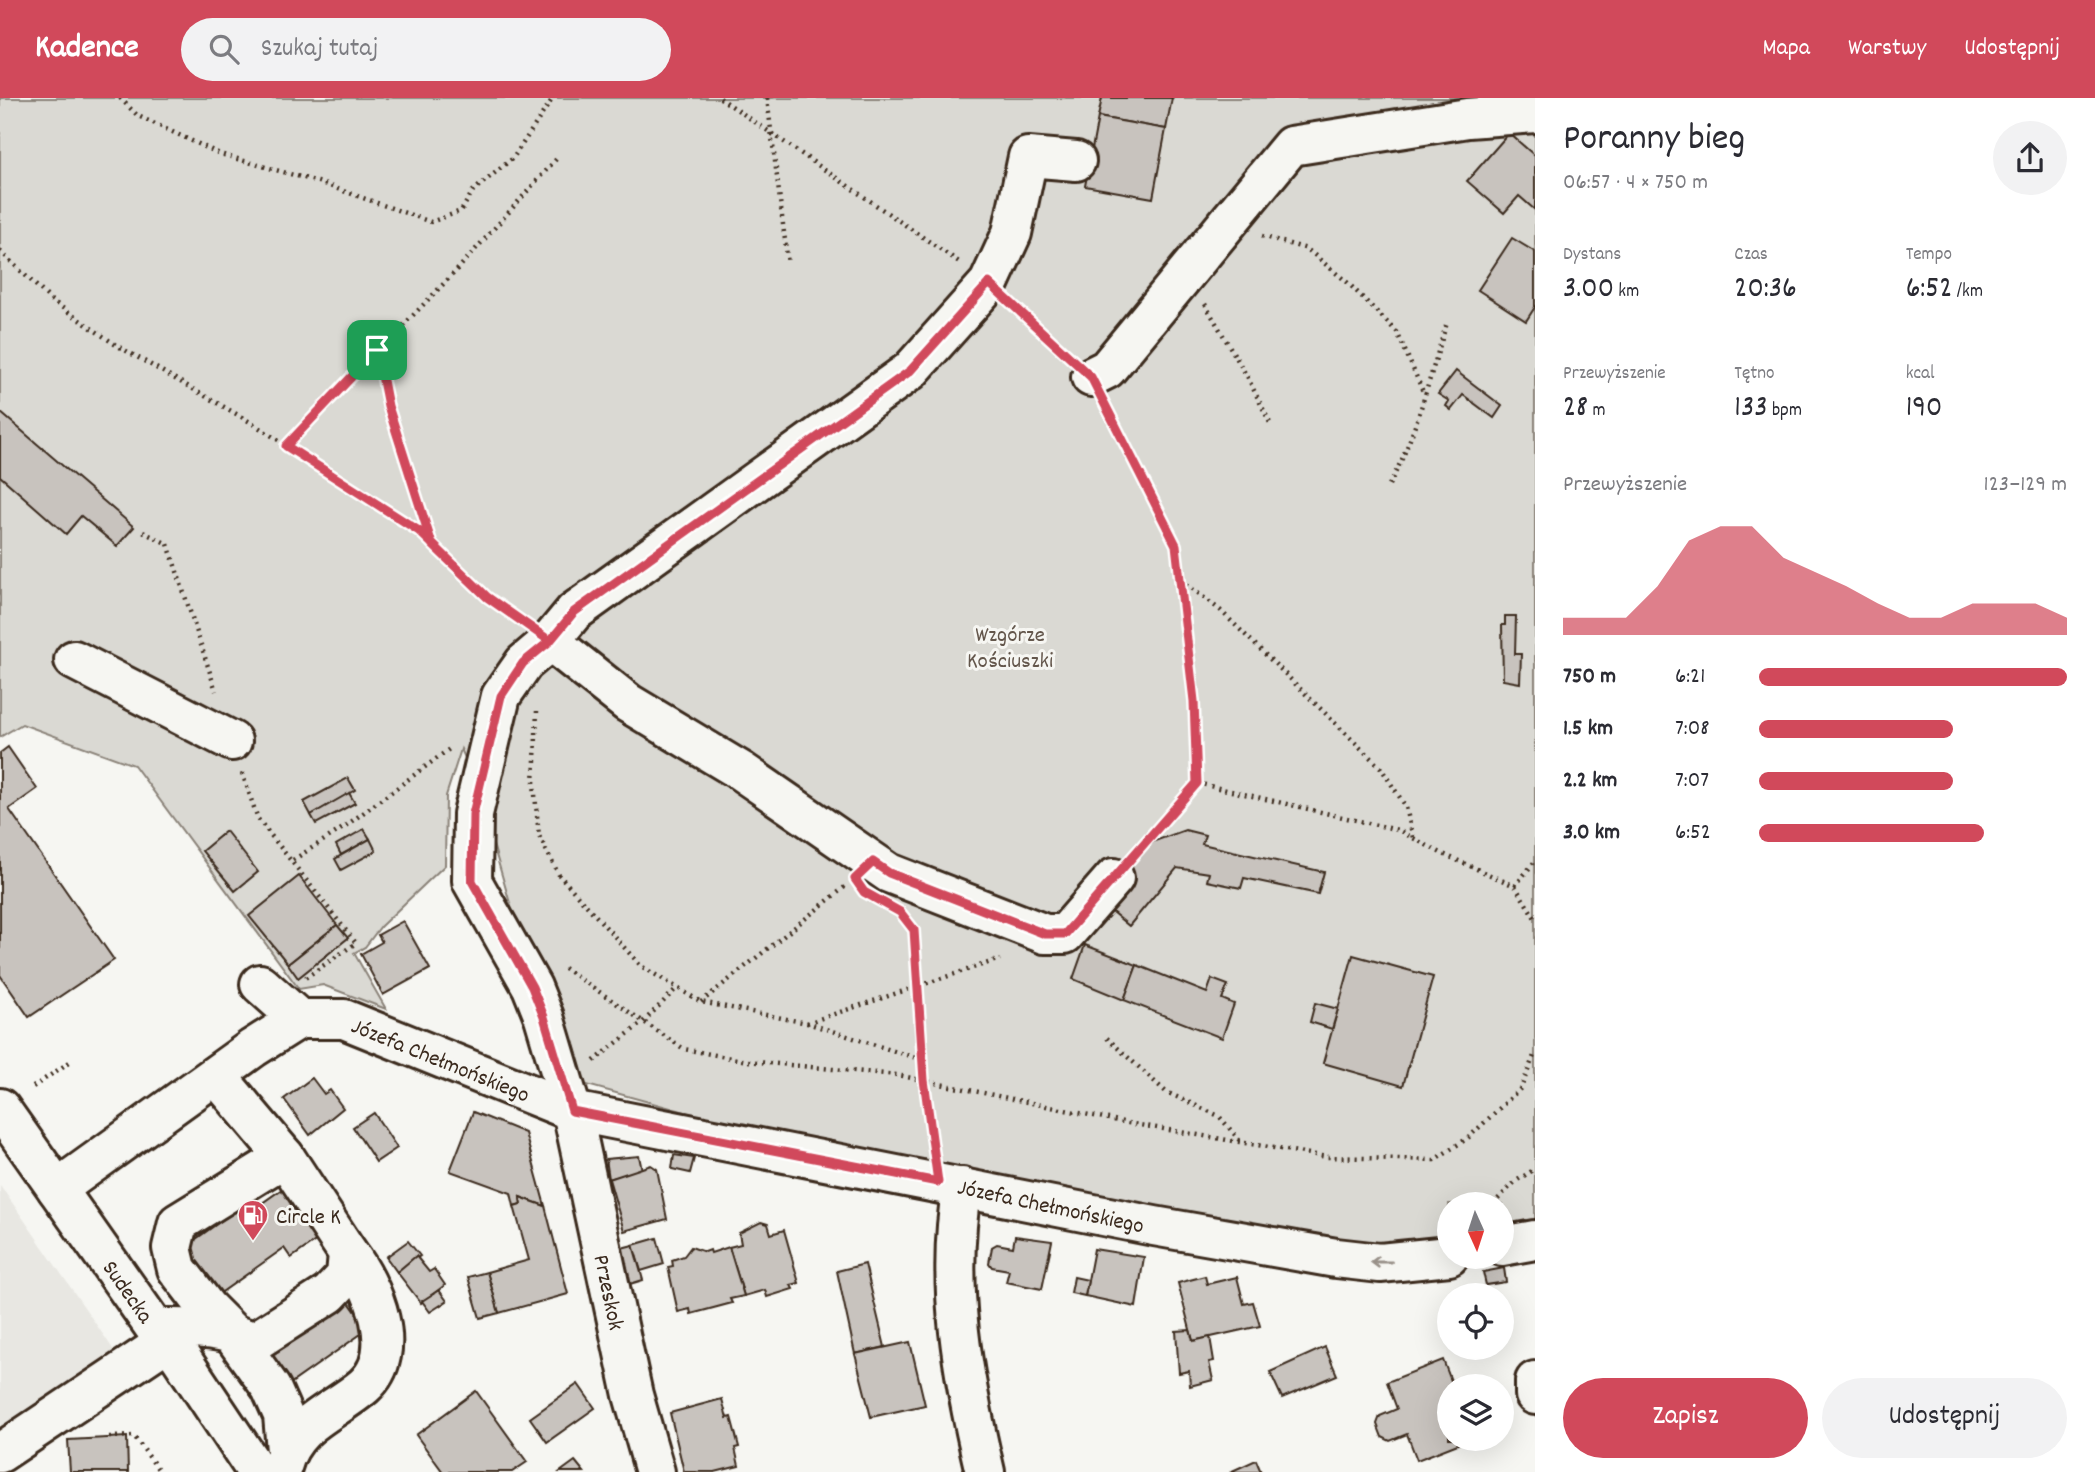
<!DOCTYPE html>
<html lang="pl">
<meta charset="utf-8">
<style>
body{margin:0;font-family:Dekko,sans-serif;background:#f2f2f3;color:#2b2b33;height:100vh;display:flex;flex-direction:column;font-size:26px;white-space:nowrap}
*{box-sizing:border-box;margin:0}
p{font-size:23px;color:#7c7c81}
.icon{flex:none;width:38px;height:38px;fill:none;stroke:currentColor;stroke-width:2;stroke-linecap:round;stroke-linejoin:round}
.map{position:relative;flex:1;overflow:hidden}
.sheet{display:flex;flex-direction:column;background:#fff;width:560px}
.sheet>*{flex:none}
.needle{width:46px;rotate:177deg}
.tools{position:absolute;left:1437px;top:1094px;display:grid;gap:14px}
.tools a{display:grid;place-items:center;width:77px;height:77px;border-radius:50%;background:#fff;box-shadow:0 7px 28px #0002;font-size:35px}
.pin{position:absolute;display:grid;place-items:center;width:60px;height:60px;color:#fff;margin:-30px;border-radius:14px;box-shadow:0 4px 10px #0006}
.round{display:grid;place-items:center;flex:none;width:74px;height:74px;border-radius:37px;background:#f2f2f3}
.summary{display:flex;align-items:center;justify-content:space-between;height:119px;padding:0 28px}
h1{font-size:38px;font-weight:600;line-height:52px}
.stats{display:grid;grid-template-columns:repeat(3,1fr);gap:10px;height:119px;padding:7px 28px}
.stats div{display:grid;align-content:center}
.stats b{font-size:30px;font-weight:600}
.stats small{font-size:19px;font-weight:400}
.stats p{font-size:19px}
.chart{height:196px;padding:14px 28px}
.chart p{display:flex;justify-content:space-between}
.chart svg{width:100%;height:126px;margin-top:7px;fill:#d1495b;opacity:.7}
.button{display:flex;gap:14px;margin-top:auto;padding:14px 28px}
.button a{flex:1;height:80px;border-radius:42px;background:#d1495b;color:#fff;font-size:28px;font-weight:600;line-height:80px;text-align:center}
.button a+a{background:#f2f2f3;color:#2b2b33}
ul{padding:0 28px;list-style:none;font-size:23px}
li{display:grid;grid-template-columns:112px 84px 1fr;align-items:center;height:52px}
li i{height:18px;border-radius:9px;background:#d1495b}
header{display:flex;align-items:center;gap:42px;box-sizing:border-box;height:98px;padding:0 35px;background:#d1495b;color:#fff}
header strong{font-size:33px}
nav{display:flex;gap:38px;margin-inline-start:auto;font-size:24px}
.search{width:490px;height:63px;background:#f2f2f3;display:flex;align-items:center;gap:18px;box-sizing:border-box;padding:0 24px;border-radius:38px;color:#7c7c81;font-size:26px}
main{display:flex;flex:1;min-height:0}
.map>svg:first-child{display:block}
.built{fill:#e8e7e2}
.green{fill:#dad9d3;stroke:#8a8278;stroke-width:2}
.building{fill:#c8c3be;stroke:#3b2a1e;stroke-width:2}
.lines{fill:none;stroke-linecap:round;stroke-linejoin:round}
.minor-casing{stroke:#3b2a1e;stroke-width:44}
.path{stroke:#3b2a1e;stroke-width:4.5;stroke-dasharray:2 5;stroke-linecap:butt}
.minor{stroke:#f6f6f2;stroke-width:38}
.oneway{stroke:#989088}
.route-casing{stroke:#fff;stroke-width:14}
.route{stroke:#d1495b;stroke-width:9}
.labels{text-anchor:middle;stroke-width:6;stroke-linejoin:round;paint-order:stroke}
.park-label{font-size:23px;fill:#63564b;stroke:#f6f6f2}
.street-label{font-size:23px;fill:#3b2a1e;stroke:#f6f6f2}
.poi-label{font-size:23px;fill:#3b2a1e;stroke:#f6f6f2;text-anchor:start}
</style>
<header>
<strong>Kadence</strong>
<div class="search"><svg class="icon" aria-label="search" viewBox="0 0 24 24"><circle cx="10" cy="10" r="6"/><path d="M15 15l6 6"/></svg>Szukaj tutaj</div>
<nav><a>Mapa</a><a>Warstwy</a><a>Udostępnij</a></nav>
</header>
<main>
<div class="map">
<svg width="1535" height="1374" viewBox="0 0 1535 1374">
<rect width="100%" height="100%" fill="#f6f6f2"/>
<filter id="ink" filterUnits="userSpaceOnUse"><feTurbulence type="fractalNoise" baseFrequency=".0143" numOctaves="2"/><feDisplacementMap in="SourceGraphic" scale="14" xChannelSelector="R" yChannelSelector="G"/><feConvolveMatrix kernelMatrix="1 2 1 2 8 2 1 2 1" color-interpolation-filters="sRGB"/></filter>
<g filter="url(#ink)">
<!-- built -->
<path class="built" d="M 0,1087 L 133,1280 L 0,1370 Z"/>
<!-- green -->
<path class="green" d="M 0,0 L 1535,0 L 1535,1121 L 1531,1125 L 1502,1130 L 1502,1106 L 1449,1106 L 1449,1139 L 1375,1151 L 965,1077 L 707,1020 L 576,984 L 524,854 L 474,680 L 461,651 L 446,698 L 445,767 L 381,828 L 365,849 L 354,855 L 386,911 L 323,887 L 299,891 L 134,667 L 22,626 L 0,639 Z"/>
<!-- building -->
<g class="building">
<path d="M 1102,0 L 1172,0 L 1166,31 L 1098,19 Z"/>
<path d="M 1098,19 L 1166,31 L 1153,100 L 1085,88 Z"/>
<path d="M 1509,35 L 1535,58 L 1535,112 L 1519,98 L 1504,115 L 1467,83 Z"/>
<path d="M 1512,140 L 1535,154 L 1535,209 L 1526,223 L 1478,192 Z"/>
<path d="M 1456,273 L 1502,308 L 1494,320 L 1463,297 L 1451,312 L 1446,308 L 1449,303 L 1438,296 Z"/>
<path d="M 0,314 L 134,429 L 117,448 L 81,418 L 66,436 L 0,378 Z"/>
<path d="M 1505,518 L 1516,518 L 1515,556 L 1521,556 L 1520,585 L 1503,582 L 1502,527 L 1505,527 Z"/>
<path d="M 8,649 L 37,691 L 9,711 L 114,862 L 29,919 L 0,877 L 0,655 Z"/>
<path d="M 348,680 L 355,692 L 311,717 L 304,704 Z"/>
<path d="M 349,695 L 355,705 L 316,726 L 311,717 Z"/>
<path d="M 364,731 L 370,741 L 341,757 L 336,747 Z"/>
<path d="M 1185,732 L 1205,737 L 1202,746 L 1324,774 L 1318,796 L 1244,780 L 1241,790 L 1207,783 L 1209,775 L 1177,770 L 1129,828 L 1100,804 L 1149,745 Z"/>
<path d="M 226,733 L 258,774 L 235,793 L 202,753 Z"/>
<path d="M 370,741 L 376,753 L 341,772 L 335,761 Z"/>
<path d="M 299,778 L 337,827 L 288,866 L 249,818 Z"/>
<path d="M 403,823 L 430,871 L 383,897 L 361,856 L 382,844 L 378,837 Z"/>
<path d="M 337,827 L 348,840 L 298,880 L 288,866 Z"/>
<path d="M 1085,847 L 1137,867 L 1124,902 L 1073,881 Z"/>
<path d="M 1353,857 L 1433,879 L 1403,988 L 1323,965 Z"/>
<path d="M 1137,867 L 1207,895 L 1212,881 L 1228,887 L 1222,901 L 1234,906 L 1222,940 L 1124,902 Z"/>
<path d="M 1315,905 L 1338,911 L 1332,931 L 1310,924 Z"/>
<path d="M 312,980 L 324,996 L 330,992 L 343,1010 L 310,1037 L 284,1001 Z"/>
<path d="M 473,1014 L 525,1035 L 545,1108 L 520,1099 L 521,1106 L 514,1108 L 511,1095 L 450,1073 Z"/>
<path d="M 374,1015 L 397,1050 L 376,1064 L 353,1029 Z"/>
<path d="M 674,1057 L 694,1060 L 690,1075 L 672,1071 Z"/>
<path d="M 639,1058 L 642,1072 L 609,1081 L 606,1061 Z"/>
<path d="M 651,1067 L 657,1071 L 667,1121 L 624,1133 L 609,1081 Z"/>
<path d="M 285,1089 L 321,1139 L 291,1160 L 284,1150 L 219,1196 L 185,1149 L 250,1102 L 255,1110 Z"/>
<path d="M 520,1099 L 545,1108 L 568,1196 L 499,1215 L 487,1174 L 529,1162 L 514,1108 L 521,1106 Z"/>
<path d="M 761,1124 L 768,1126 L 771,1136 L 784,1132 L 799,1185 L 791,1187 L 793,1191 L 767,1199 L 765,1192 L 744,1198 L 729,1149 L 741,1146 L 739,1135 Z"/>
<path d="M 1015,1138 L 1052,1143 L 1042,1191 L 1006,1184 L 1009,1172 L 992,1169 L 989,1165 L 992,1149 L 997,1146 L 1013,1149 Z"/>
<path d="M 657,1140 L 664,1166 L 641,1173 L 633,1147 Z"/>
<path d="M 408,1143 L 420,1158 L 397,1174 L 386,1159 Z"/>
<path d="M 633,1147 L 643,1182 L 620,1189 L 610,1153 Z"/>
<path d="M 691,1149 L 705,1154 L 710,1152 L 711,1155 L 729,1149 L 744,1198 L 730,1201 L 732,1205 L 691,1216 L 690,1211 L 678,1214 L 668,1169 L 673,1168 L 672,1162 L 684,1158 Z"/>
<path d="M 1094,1151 L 1144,1159 L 1136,1209 L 1085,1198 Z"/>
<path d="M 416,1158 L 429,1174 L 434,1171 L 445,1187 L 421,1205 L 397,1174 Z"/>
<path d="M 865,1166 L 885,1249 L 855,1256 L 837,1173 Z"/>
<path d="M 1504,1170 L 1506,1184 L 1486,1187 L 1483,1174 Z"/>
<path d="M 487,1174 L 499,1215 L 480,1220 L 468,1179 Z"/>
<path d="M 1205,1178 L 1207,1186 L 1237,1179 L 1244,1206 L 1253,1204 L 1260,1228 L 1193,1243 L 1178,1185 Z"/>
<path d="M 1074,1179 L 1088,1182 L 1085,1198 L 1071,1195 Z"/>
<path d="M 439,1192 L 447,1203 L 430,1214 L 422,1203 Z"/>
<path d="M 343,1196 L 368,1231 L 277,1295 L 253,1260 Z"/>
<path d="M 1190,1232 L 1193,1243 L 1210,1239 L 1214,1263 L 1209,1264 L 1213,1282 L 1190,1288 L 1189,1273 L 1179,1275 L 1176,1233 Z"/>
<path d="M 910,1244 L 925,1307 L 871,1319 L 855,1256 Z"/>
<path d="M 1325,1249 L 1337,1277 L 1282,1300 L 1270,1274 Z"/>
<path d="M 1443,1262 L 1453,1288 L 1449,1288 L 1449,1340 L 1473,1340 L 1417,1362 L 1407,1336 L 1390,1343 L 1382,1339 L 1377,1326 L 1380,1318 L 1397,1311 L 1387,1284 Z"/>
<path d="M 578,1286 L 595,1310 L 547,1344 L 530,1320 Z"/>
<path d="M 476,1293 L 527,1364 L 512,1374 L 443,1374 L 416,1337 Z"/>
<path d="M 722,1301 L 727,1320 L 731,1319 L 739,1349 L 735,1350 L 739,1368 L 715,1374 L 684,1374 L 670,1315 Z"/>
<path d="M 127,1339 L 128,1374 L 70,1374 L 68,1342 Z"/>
<path d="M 1256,1362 L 1261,1374 L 1230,1374 Z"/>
<path d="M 575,1363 L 584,1374 L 560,1374 Z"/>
</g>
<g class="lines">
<!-- minor casing -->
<g class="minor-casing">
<g id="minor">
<path d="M 1091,279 L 1107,271 L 1291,48 L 1468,20 L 1535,15"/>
<path d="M 550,543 L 628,605 L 741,673 L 889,775 L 1045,836 L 1065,836 L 1114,780"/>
<path d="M 74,562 L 232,643"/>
<path d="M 260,886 L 299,921"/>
<path d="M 0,1010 L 155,1230 L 169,1242 L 257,1374"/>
<path d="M 285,1059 L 178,1125 L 172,1150 L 177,1171 L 207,1210 L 230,1233 L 271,1290 L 283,1317 L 286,1353"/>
<path d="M 962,1089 C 945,1185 963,1280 985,1374"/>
<path d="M 57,1091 L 253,950 L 299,921 L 344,921 L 572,1013 L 1154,1128 L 1336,1160 L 1380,1165 L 1449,1158"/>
<path d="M 1502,1148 L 1535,1142"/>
<path d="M 155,1230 C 193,1230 219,1228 254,1244 L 329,1196 L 346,1178 L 348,1155 L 285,1059 L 216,977"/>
<path d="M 1535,1283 L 1535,1297"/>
<path d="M 0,1355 L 169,1242"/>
<path d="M 282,1369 C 293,1325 334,1314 364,1288 C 402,1254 373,1187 348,1155"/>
<path d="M 655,1374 L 633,1297 L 572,1013 L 544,919 L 532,889 L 472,783 L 473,716 L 501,598 L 524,565 L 550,543 L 574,514 L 910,273 L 989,185 L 1012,135 L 1028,59 L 1076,63"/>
</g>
</g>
<!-- path -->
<g class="path">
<path d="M 120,0 L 138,18 L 220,56 L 318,84 L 431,124 L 461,113 L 473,93 L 513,60 L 553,0"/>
<path d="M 720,0 L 959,164"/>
<path d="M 767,0 L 788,166"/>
<path d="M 1262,138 L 1307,151 L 1347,184 L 1397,234 L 1424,296"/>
<path d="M 0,153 L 51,202 L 116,247 L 252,325 L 419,433 L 487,499 L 519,522"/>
<path d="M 1205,206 L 1248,280 L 1270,325"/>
<path d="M 1015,209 L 1065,255"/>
<path d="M 377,252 L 388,308 L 431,445"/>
<path d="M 1106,308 L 1176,447 L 1194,603 L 1197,685 L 1135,755"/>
<path d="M 286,348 L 457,172 L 558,59"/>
<path d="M 1389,387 C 1417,337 1429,279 1447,225"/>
<path d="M 143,434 L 168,446 L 216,593"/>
<path d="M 1181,482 L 1220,512 L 1381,670 L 1406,709 L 1413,740"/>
<path d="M 537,613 L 534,686 L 539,738 L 559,777 L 641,868 L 701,904 L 807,925 L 922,962"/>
<path d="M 242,675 L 258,721 L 356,845 L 305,880"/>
<path d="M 1197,685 L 1398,732 L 1443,756 L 1515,788 L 1535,820"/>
<path d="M 293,762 L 340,732 L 452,649"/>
<path d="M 1515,788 L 1535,763"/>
<path d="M 905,820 L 914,833 L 924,982 L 934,1049"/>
<path d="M 564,870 L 684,951 L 747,963 L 897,977 L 1128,1025 L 1327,1059 L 1434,1062 L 1468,1040 L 1521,990 L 1535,955"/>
<path d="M 701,904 L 846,788"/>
<path d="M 807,925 L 1000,861"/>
<path d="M 1107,940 L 1166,994 L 1219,1018 L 1240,1043"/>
<path d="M 594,963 L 643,924 L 677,890"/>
<path d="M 33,989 L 71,963"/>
<path d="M 1493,1106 L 1516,1083 L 1535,1071"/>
<path d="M 109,1339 L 134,1338 L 160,1374"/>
</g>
<!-- minor -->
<use href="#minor" class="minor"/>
</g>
<!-- one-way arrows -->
<defs><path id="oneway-shaft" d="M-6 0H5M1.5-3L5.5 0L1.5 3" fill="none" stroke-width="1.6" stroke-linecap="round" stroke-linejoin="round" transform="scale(1.75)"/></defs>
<use class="oneway" href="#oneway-shaft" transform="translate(1381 1164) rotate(-180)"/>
</g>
<g class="lines" filter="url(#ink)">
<!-- route casing -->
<g class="route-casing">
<path id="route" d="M 377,252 L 388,308 L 432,446 L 487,499 L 550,543 L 523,565 L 501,598 L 473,716 L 472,783 L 532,889 L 544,919 L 572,1013 L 938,1084 L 924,982 L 914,832 L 900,814 L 864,794 L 855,781 L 873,764 L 889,775 L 1045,836 L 1065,836 L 1197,685 L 1194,603 L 1176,447 L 1091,279 L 989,185 L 910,273 L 574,514 L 550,543 L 487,499 L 419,433 L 286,348 L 377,252"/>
</g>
<!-- route -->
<use href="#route" class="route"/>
</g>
<!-- icons -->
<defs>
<g id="fuel-pin" transform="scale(1.575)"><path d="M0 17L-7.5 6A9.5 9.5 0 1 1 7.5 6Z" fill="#d1495b" stroke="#f6f6f2"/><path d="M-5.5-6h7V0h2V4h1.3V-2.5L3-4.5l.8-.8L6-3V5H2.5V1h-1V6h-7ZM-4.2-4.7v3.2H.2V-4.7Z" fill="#fff"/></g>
</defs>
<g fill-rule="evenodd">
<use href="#fuel-pin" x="253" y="1117"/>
</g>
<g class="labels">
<!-- park labels -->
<g class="park-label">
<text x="1010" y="543">Wzgórze<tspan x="1010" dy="26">Kościuszki</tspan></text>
</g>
<!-- street labels -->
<g class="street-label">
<text transform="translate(441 961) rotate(22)" y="8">Józefa Chełmońskiego</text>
<text transform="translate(1051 1107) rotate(12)" y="8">Józefa Chełmońskiego</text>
<text transform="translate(129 1193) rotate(55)" y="8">Sudecka</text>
<text transform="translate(610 1194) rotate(78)" y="8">Przeskok</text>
</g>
<!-- poi labels -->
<g class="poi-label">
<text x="276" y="1125">Circle K</text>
</g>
</g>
</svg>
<div class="tools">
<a><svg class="needle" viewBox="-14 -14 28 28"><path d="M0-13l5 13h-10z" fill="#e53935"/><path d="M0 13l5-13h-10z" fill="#7c7c81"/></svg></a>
<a><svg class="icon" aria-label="locate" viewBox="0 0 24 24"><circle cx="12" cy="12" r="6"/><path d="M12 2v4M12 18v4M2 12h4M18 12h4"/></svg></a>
<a><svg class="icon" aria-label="layers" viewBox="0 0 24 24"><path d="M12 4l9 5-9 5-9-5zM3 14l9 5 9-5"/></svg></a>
</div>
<div class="pin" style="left:377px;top:252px;background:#1e9e55"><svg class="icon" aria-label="arrive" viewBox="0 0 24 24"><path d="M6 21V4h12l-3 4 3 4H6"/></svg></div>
</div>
<section class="sheet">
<div class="summary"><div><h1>Poranny bieg</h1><p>06:57 · 4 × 750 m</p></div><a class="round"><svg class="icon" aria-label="share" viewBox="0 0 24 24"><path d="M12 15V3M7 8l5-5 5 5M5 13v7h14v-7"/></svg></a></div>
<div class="stats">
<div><p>Dystans</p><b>3.00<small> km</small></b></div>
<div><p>Czas</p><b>20:36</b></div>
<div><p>Tempo</p><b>6:52<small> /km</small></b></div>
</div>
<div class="stats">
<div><p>Przewyższenie</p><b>28<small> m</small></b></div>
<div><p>Tętno</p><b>133<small> bpm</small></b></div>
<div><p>kcal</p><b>190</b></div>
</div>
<div class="chart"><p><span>Przewyższenie</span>123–129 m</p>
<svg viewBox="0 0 160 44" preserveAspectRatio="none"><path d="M0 44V38L10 38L20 38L30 27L40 11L50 6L60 6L70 17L80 22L90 27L100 33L110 38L120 38L130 33L140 33L150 33L160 38V44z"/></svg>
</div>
<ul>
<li><b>750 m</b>6:21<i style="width:100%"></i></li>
<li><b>1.5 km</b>7:08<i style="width:63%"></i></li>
<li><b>2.2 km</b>7:07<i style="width:63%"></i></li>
<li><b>3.0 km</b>6:52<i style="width:73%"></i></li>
</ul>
<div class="button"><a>Zapisz</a><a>Udostępnij</a></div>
</section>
</main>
